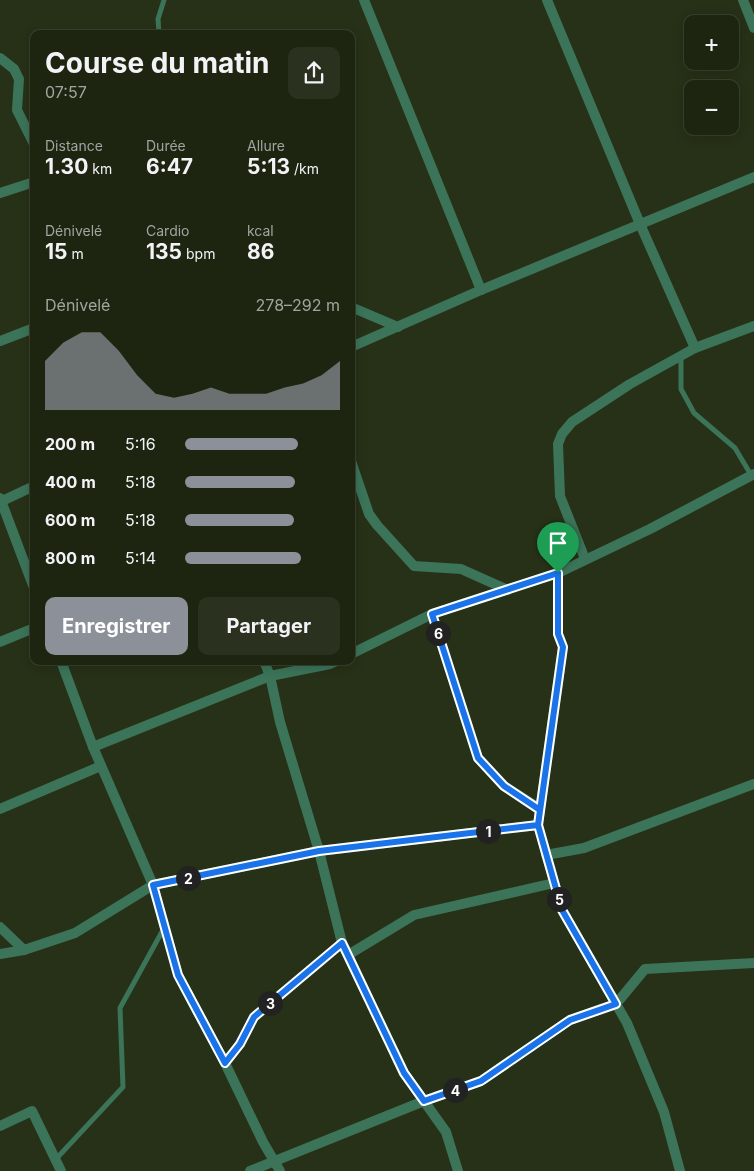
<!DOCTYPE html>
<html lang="fr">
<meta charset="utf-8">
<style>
body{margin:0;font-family:Inter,sans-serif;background:#2a311f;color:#f1f3f6;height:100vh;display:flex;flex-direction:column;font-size:19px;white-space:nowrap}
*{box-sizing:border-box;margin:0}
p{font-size:16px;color:#a0a59f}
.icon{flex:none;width:28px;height:28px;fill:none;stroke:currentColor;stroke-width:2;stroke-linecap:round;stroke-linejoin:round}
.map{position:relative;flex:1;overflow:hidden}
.side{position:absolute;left:30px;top:30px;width:325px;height:635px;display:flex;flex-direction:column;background:#1d2511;border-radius:10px;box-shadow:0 2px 12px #0003,0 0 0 1px #3b4231}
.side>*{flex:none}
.buttons{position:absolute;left:684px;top:15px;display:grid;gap:10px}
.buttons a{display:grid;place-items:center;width:55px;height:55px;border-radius:10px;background:#1d2511;box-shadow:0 2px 12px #0003,0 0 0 1px #3b4231;font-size:25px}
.pin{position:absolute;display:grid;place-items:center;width:42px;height:42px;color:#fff;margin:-51px -21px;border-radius:50% 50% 50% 0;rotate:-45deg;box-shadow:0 0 5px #0007}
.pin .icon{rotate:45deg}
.km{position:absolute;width:25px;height:25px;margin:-12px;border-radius:50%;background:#222;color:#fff;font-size:14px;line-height:25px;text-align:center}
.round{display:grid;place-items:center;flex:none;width:52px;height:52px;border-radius:10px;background:#2a311f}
.summary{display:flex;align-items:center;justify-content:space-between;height:85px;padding:0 15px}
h1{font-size:28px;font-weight:700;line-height:38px}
.stats{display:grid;grid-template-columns:repeat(3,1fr);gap:8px;height:85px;padding:5px 15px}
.stats div{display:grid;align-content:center}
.stats b{font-size:21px;font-weight:700}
.stats small{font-size:14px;font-weight:400}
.stats p{font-size:14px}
.chart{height:140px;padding:10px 15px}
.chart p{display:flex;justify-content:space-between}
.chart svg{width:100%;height:90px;margin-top:5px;fill:#8c9099;opacity:.7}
.cta{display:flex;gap:10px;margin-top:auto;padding:10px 15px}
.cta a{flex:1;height:58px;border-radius:10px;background:#8c9099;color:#fff;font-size:20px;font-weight:700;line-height:58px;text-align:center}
.cta a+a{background:#2a311f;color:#f1f3f6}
ul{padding:0 15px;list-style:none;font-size:16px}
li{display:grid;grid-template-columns:80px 60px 1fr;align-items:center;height:38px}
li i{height:12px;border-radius:6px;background:#8c9099}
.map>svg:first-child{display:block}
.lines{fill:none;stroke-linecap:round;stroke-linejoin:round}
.lane{stroke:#3b7459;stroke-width:5}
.street{stroke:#3b7459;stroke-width:10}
.route-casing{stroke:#fff;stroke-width:10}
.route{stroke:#1a73e8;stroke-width:6}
</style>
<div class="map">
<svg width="754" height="1171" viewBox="0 0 754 1171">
<rect width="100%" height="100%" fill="#273117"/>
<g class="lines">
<!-- lane -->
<g class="lane">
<path d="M 159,34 L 158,19 L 164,0"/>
<path d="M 681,356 L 681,389 L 694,413 L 735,448 L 751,475"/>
<path d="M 226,1063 L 240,1044 L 254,1017 L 342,943"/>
<path d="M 56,1159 L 123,1087 L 120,1008 L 164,928"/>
</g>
<!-- street -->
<g class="street">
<path d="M 364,0 L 481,290"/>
<path d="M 547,0 L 640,224 L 695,348"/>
<path d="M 743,0 L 754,28"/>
<path d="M 0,58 L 14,69 L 19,79 L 17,110 L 34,144"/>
<path d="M 0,193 L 34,182"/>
<path d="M 351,307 L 398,327"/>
<path d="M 0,341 L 34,328"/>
<path d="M 351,347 L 481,290 L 754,177"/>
<path d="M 351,461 L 369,514 L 377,525 L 414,566 L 461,569 L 508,590"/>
<path d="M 0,498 L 34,588"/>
<path d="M 0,502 L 34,486"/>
<path d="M 585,559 L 560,496 L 558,444 L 562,434 L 572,422 L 630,384 L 695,348 L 754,326"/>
<path d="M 558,573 L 558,634 L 563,647 L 538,825 L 562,910 L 627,1023 L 664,1112 L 680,1171"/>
<path d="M 432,614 L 478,758 L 504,786 L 540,809"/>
<path d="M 0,642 L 34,628"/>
<path d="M 351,654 L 432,614 L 558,573 L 650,529 L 754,474"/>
<path d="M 61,661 L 93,747 L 153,885 L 178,975 L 225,1063 L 263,1142 L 280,1171"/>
<path d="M 264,661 L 270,676 L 280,722 L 319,851 L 342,943 L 404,1073 L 446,1132 L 458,1171"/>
<path d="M 93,747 L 270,676 L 330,664 L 337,661"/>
<path d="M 0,809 L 101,766"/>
<path d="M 546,855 L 584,848 L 754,784"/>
<path d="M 0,927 L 24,950"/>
<path d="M 0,954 L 24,950 L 75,933 L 153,885 L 319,851 L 538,825"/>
<path d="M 348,955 L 414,915 L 554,883"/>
<path d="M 0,1126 L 32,1111 L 61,1171"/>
<path d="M 250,1171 L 424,1101 L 481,1081 L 570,1020 L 616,1004 L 645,969 L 754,963"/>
</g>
</g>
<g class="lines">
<!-- route casing -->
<g class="route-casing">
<path id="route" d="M 558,573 L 558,634 L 563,647 C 555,706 546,766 538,825 L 319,851 L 153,885 L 178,975 L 225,1063 L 240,1044 L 254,1017 L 342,943 L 404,1073 L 424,1101 L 481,1081 L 570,1020 L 616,1004 L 562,910 L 538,825 L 540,810 L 504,786 L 478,758 L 432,614 L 558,573"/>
</g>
<!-- route -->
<use href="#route" class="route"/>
</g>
</svg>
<div class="buttons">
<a>+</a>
<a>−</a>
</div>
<div class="pin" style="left:558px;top:573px;background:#1e9e55"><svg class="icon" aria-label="arrive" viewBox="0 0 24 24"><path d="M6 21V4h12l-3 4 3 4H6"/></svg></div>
<b class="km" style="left:488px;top:831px">1</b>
<b class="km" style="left:188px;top:878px">2</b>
<b class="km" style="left:270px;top:1003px">3</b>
<b class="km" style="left:455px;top:1090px">4</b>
<b class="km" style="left:559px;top:899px">5</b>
<b class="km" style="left:438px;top:633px">6</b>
<section class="side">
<div class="summary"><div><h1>Course du matin</h1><p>07:57</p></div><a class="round"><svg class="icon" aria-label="share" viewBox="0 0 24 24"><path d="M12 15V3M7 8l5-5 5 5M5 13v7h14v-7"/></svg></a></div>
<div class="stats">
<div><p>Distance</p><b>1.30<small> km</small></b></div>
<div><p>Durée</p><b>6:47</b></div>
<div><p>Allure</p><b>5:13<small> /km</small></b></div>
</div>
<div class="stats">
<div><p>Dénivelé</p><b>15<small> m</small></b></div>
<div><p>Cardio</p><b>135<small> bpm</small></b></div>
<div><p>kcal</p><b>86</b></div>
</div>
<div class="chart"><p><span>Dénivelé</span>278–292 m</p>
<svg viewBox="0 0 160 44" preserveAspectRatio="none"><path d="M0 44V20L10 11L20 6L30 6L40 15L50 27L60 36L70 38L80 36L90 33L100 36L110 36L120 36L130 33L140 31L150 27L160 20V44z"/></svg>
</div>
<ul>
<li><b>200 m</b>5:16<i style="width:73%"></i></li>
<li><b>400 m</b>5:18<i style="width:71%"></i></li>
<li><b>600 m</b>5:18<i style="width:70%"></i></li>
<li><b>800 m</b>5:14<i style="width:75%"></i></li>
</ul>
<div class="cta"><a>Enregistrer</a><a>Partager</a></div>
</section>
</div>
